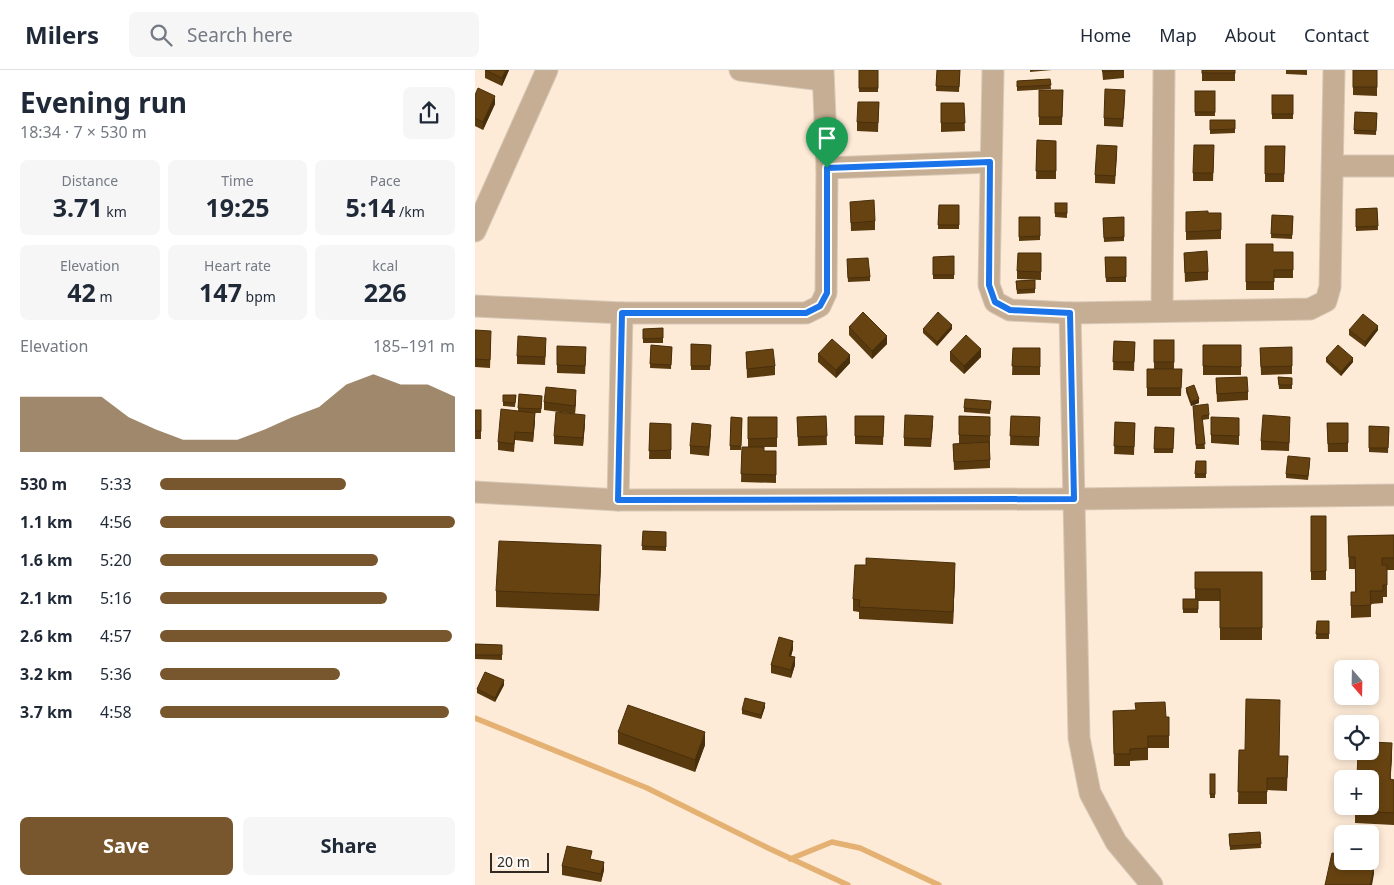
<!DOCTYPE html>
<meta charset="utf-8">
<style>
body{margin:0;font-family:"Noto Sans",sans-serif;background:#f6f6f7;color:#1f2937;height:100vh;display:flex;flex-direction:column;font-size:19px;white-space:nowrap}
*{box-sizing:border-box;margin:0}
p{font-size:16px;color:#747a83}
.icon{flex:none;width:28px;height:28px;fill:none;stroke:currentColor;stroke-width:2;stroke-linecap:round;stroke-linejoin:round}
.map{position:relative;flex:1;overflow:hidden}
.drawer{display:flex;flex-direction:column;background:#fff;width:475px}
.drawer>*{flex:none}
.needle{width:32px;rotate:160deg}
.buttons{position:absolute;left:859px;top:590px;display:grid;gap:10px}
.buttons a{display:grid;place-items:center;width:45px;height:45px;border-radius:8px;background:#fff;box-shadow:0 2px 8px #0003;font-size:25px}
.scale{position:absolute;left:15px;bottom:12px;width:59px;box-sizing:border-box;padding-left:5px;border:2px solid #312a23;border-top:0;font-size:14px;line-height:18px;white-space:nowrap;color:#312a23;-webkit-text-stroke:4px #fefaf6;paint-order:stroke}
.pin{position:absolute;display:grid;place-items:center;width:42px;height:42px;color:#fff;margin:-51px -21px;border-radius:50% 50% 50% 0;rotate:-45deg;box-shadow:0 0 5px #0007}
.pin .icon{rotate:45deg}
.round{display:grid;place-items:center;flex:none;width:52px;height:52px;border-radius:8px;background:#f6f6f7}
.head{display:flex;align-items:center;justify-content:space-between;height:85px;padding:0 20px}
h1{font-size:28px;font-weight:700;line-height:38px}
.figures{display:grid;grid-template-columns:repeat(3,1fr);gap:8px;height:85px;padding:5px 20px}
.figures div{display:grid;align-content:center;border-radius:8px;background:#f6f6f7;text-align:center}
.figures b{font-size:25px;font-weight:700}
.figures small{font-size:14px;font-weight:400}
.figures p{font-size:14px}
.chart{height:140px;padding:10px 20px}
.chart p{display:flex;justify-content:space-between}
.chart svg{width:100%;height:90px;margin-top:5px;fill:#78572e;opacity:.7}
.primary-button{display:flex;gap:10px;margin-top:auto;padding:10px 20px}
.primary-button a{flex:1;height:58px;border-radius:8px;background:#78572e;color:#fff;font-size:20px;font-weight:700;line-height:58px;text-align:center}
.primary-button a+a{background:#f6f6f7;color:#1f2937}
ul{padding:0 20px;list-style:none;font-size:16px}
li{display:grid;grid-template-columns:80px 60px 1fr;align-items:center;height:38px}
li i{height:12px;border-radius:6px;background:#78572e}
header{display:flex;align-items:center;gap:30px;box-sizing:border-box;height:70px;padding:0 25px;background:#fff;border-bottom:1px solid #e0e1e3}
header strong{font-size:24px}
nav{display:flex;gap:28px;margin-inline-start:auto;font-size:18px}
.search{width:350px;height:45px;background:#f6f6f7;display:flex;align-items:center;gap:12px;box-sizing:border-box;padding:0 18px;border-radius:8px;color:#747a83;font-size:19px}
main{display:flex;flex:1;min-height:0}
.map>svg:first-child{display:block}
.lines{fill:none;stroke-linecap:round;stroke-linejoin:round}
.stream{stroke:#e5b173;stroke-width:5.5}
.minor-casing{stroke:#d8c8b7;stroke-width:23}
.minor{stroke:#c6ae94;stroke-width:21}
.wall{fill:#593a0f}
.shaded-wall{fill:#482f0c}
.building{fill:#674311;stroke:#482f0c}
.route-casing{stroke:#fff;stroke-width:10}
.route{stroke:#1a73e8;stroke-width:6}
</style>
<header>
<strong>Milers</strong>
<div class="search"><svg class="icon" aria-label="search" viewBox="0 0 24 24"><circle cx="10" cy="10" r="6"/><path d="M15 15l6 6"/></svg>Search here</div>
<nav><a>Home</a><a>Map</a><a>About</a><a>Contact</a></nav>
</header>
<main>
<section class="drawer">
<div class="head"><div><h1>Evening run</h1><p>18:34 · 7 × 530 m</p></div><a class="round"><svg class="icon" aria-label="share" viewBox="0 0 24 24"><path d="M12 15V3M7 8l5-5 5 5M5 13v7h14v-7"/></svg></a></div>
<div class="figures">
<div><p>Distance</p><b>3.71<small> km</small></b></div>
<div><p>Time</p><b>19:25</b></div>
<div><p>Pace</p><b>5:14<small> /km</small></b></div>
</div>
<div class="figures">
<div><p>Elevation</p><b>42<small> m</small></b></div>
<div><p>Heart rate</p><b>147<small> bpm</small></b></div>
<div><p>kcal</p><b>226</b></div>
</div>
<div class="chart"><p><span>Elevation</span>185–191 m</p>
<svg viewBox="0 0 160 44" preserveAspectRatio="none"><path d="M0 44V17L10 17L20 17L30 17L40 27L50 33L60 38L70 38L80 38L90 33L100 27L110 22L120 11L130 6L140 11L150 11L160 17V44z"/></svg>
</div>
<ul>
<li><b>530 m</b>5:33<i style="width:63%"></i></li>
<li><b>1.1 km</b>4:56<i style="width:100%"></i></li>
<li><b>1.6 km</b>5:20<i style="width:74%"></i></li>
<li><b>2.1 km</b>5:16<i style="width:77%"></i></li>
<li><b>2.6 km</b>4:57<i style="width:99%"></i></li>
<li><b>3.2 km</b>5:36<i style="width:61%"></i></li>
<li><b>3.7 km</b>4:58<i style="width:98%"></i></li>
</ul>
<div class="primary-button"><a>Save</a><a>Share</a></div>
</section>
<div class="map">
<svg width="919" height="815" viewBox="0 0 919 815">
<rect width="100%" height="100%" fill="#fdebd7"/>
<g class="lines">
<!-- stream -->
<g class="stream">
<path d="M 0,648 L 172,718 L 293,778 L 373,815"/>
<path d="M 315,789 L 357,772 L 385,778 L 464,815"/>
</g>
<!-- minor casing -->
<g class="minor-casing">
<g id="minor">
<path d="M 265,0 L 348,10"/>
<path d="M 518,0 L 514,215 L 520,232 L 535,240 L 595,243 L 835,239 L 851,231 L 855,217 L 859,0"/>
<path d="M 858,96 L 919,96"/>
<path d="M 352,98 L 515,92"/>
<path d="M 0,161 L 72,0"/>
<path d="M 0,236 L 147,243 L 331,243 L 345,236 L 351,223 L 352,98 L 348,0"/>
<path d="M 687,241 L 689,0"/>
<path d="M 595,243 L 604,668 L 615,723 L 641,772 L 677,815"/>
<path d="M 0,422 L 143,430 L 599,429 L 919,425"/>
<path d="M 143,430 L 147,243"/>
</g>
</g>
<!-- minor -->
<use href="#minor" class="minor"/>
</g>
<!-- wall -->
<g class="wall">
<path d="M 10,0 L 34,0 L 27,16 L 10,8 Z"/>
<rect x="384" y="0" width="19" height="22"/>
<path d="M 462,0 L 485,0 L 484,22 L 461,21 Z"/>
<path d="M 555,0 L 577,0 L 555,2 Z"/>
<path d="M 627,0 L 649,0 L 649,8 L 628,10 Z"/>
<rect x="727" y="0" width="33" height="11"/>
<path d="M 811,0 L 832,0 L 832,5 L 811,4 Z"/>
<path d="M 878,0 L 902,0 L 902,26 L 878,25 Z"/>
<path d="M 575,9 L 576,19 L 542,21 L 542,11 Z"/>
<path d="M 564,20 L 588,20 L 587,55 L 564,55 Z"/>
<rect x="720" y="21" width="20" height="25"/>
<path d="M 0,25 L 20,34 L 8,60 L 0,56 Z"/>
<rect x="797" y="25" width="21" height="24"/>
<path d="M 650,28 L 648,57 L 629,56 L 629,48 Z"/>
<path d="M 404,32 L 403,62 L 382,61 L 382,52 Z"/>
<path d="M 466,33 L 489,33 L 490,61 L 466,62 Z"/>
<path d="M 880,42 L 902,43 L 901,65 L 879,64 Z"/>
<path d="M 735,50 L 760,50 L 760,63 L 735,64 Z"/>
<path d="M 562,70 L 581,71 L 581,109 L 561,109 Z"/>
<path d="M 790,76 L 810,76 L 809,112 L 790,112 Z"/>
<path d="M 642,84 L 640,114 L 620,113 L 620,105 Z"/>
<path d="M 739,84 L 738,111 L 718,111 L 718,103 Z"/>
<path d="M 375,132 L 400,151 L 400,160 L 376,161 Z"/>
<path d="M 580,133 L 592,133 L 592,148 L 580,147 Z"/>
<path d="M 464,135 L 484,135 L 484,159 L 463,159 Z"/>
<path d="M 902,138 L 903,160 L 881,161 L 881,139 Z"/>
<path d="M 733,143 L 746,160 L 746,169 L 711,170 L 711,150 Z"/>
<path d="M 797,145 L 818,146 L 817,169 L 796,168 Z"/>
<path d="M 544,147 L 565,147 L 565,170 L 544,171 Z"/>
<path d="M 649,147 L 649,171 L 629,172 L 628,148 Z"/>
<path d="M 771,174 L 798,182 L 818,182 L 818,208 L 799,208 L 799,220 L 771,220 Z"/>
<path d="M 566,183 L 566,210 L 542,209 L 542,201 Z"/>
<path d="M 709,183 L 733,202 L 733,210 L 710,212 Z"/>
<path d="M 479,186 L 479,209 L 458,209 L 458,187 Z"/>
<path d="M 630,187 L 651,187 L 651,212 L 631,212 Z"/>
<path d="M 372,194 L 395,207 L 395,211 L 373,212 Z"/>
<path d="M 560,210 L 560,223 L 542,224 L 541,211 Z"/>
<path d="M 374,257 L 412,274 L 397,289 L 374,265 Z"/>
<path d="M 188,258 L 188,273 L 168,273 L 168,259 Z"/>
<path d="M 448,259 L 477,259 L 462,276 L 448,263 Z"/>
<path d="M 0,260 L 16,269 L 15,298 L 0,297 Z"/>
<path d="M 874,260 L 903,260 L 890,277 L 874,265 Z"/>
<path d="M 679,270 L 699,270 L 699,299 L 707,299 L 706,326 L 672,326 L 672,299 L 679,299 Z"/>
<path d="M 639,271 L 660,272 L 659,301 L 638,300 Z"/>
<path d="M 216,274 L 236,275 L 235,300 L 216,300 Z"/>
<path d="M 176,275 L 197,277 L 196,299 L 175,298 Z"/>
<rect x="728" y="275" width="38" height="30"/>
<path d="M 71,276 L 70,295 L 42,294 L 42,286 Z"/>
<path d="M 82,276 L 111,285 L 110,304 L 82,303 Z"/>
<path d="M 817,277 L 817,304 L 786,305 L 785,278 Z"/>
<path d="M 538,278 L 565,278 L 565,305 L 537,305 Z"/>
<path d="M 271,282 L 300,296 L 300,305 L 272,308 Z"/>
<path d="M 475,282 L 506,287 L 489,304 L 475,291 Z"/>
<path d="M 343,284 L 375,293 L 361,308 L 343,292 Z"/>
<path d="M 851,288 L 878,292 L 866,306 L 851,292 Z"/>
<path d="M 803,307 L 817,308 L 817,319 L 804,319 Z"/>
<path d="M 741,308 L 773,322 L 773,330 L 742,332 Z"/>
<path d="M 711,318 L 724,333 L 716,336 L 711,322 Z"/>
<path d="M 44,324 L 67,326 L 66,343 L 60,343 L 60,351 L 58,372 L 40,370 L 39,382 L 23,380 L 23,372 L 43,341 Z"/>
<path d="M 28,325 L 41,325 L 40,337 L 28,336 Z"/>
<path d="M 101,329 L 100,344 L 69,340 L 69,332 Z"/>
<path d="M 516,331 L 515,344 L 489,342 L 489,338 Z"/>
<path d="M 718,336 L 734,345 L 734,349 L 727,350 L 730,379 L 721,379 Z"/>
<path d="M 0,340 L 6,348 L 6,369 L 0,369 Z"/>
<path d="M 351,346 L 352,375 L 323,376 L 322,347 Z"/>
<path d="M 380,346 L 409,346 L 408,375 L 380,374 Z"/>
<path d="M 484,346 L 515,347 L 515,398 L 479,400 L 478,374 L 489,373 L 484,373 Z"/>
<path d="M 536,346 L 565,347 L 564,376 L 535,375 Z"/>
<path d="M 256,347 L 267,348 L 266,380 L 255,380 Z"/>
<rect x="273" y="347" width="29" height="30"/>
<path d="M 736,347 L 764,356 L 764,375 L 736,373 Z"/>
<path d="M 640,352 L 660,353 L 659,385 L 639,384 Z"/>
<path d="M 110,353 L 108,376 L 79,374 L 79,366 Z"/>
<path d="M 175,353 L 196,354 L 196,389 L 174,389 Z"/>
<path d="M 852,353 L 873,353 L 873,382 L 853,382 Z"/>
<path d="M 458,354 L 456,377 L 429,376 L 429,368 Z"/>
<path d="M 815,355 L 814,381 L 786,380 L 786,371 Z"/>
<path d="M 894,356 L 914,357 L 913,383 L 894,382 Z"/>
<path d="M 680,357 L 699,358 L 698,383 L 679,383 Z"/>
<path d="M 236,363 L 234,386 L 215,384 L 215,376 Z"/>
<path d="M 267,377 L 289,381 L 301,381 L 301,413 L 266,412 Z"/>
<path d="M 721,391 L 731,391 L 731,408 L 720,408 Z"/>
<path d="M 835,393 L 833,410 L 811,408 L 811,404 Z"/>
<rect x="836" y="446" width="15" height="64"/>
<path d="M 168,461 L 191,462 L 191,481 L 167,480 Z"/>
<path d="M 919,465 L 919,500 L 912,500 L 912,527 L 908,527 L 908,533 L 896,534 L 896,547 L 876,548 L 876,522 L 880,522 L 880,499 L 874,499 L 873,466 Z"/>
<path d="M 126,491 L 124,541 L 21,537 L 21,521 Z"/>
<path d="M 391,495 L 480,505 L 478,554 L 384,549 L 384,542 L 378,541 L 378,529 Z"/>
<path d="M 720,502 L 787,502 L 787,570 L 745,570 L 745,531 L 723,531 L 723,543 L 708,543 L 708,529 L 720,529 Z"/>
<path d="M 842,551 L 854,551 L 854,569 L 841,569 Z"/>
<path d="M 0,574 L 27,575 L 27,590 L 0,589 Z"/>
<path d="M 318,579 L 316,586 L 320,595 L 316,608 L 296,603 L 296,595 Z"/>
<path d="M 29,615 L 20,632 L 2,623 L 2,619 Z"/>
<path d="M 290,637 L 286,649 L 267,644 L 267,640 Z"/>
<path d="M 638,641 L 691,647 L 694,666 L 694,678 L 673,678 L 673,690 L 655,691 L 655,696 L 639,696 Z"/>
<path d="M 143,662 L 230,675 L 220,702 L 143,674 Z"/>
<path d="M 764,680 L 804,686 L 813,686 L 812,721 L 792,720 L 792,734 L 763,734 Z"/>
<path d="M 917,685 L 915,709 L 919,710 L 919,755 L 880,753 L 880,736 Z"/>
<rect x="735" y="704" width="5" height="24"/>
<path d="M 785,762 L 786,778 L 755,780 L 754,764 Z"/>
<path d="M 117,789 L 129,800 L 126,812 L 87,805 L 87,796 Z"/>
</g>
<!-- shaded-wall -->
<g class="shaded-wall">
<path d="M 31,0 L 34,0 L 27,16 L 27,8 Z"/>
<path d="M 20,26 L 20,34 L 8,60 L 8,52 Z"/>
<path d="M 477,255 L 477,259 L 462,276 L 462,272 Z"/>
<path d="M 903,256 L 903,260 L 890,277 L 890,272 Z"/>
<path d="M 412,266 L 412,274 L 397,289 L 397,281 Z"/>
<path d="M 506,279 L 506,287 L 489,304 L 489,296 Z"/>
<path d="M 375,285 L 375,293 L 361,308 L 361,300 Z"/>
<path d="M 878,288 L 878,292 L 866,306 L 866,302 Z"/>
<path d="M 101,320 L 101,329 L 100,344 L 100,336 Z"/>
<path d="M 724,329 L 724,333 L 716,336 L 716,332 Z"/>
<path d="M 60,343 L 60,351 L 58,372 L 58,363 Z"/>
<path d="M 110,345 L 110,353 L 108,376 L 108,368 Z"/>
<path d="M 126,475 L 126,491 L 124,541 L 124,525 Z"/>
<path d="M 480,493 L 480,505 L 478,554 L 478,542 Z"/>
<path d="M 318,571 L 318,579 L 314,594 L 314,586 Z"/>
<path d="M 320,587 L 320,595 L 316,608 L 316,600 Z"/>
<path d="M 29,610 L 29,615 L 20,632 L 20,628 Z"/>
<path d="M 290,633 L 290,637 L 286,649 L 286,645 Z"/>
<path d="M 230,662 L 230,675 L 220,702 L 220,690 Z"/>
<path d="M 917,673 L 917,685 L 915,721 L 915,709 Z"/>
<path d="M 129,792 L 129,800 L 126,812 L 126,804 Z"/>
<path d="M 899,796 L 899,804 L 897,815 L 895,815 Z"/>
</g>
<!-- building -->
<g class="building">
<path d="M 10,0 L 31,0 L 27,8 Z"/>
<rect x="384" y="0" width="19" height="18"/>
<path d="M 462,0 L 485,0 L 484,17 L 461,16 Z"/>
<path d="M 627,0 L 649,0 L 628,2 Z"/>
<rect x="727" y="0" width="33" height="3"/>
<rect x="878" y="0" width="24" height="17"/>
<path d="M 575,9 L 576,15 L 542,17 L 542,11 Z"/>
<path d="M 3,18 L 20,26 L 8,52 L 0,48 L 0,25 Z"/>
<path d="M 630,19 L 650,20 L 648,49 L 629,48 Z"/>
<path d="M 564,20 L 588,20 L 587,47 L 564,47 Z"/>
<rect x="720" y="21" width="20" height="21"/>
<rect x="797" y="25" width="21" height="19"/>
<path d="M 383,32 L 404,32 L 403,53 L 382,52 Z"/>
<path d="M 466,33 L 489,33 L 490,53 L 466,53 Z"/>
<path d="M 880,42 L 902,43 L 901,61 L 879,60 Z"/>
<path d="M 735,50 L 760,50 L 760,59 L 735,60 Z"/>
<path d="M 562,70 L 581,71 L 581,101 L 561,101 Z"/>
<path d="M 622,75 L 642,76 L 640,106 L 620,105 Z"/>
<path d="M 719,75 L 739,75 L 738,103 L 718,103 Z"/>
<path d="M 790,76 L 810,76 L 809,104 L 790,104 Z"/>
<path d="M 399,130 L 400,151 L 376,153 L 375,132 Z"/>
<rect x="580" y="133" width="12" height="10"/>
<path d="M 464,135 L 484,135 L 484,155 L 463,155 Z"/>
<path d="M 902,138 L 903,156 L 881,157 L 881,139 Z"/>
<path d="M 733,141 L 733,143 L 746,143 L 746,160 L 711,162 L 711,142 Z"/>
<path d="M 797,145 L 818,146 L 817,165 L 796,164 Z"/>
<path d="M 544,147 L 565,147 L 565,166 L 544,167 Z"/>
<path d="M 649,147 L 649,167 L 629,168 L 628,148 Z"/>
<path d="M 771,174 L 798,174 L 798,182 L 818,182 L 818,200 L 799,200 L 799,212 L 771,212 Z"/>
<path d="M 732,181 L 733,202 L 710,203 L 709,183 Z"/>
<path d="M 543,183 L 566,183 L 566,202 L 542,201 Z"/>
<path d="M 479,186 L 479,205 L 458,205 L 458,187 Z"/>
<path d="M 630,187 L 651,187 L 651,207 L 631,208 Z"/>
<path d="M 393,188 L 395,207 L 373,208 L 372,189 Z"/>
<path d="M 560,210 L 560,219 L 542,220 L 541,211 Z"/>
<path d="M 388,242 L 412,266 L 397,281 L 374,257 Z"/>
<path d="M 463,242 L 477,255 L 462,272 L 448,259 Z"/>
<path d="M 888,244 L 903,256 L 890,272 L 874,260 Z"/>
<path d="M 188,258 L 188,268 L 168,269 L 168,259 Z"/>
<path d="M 0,260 L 16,261 L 15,290 L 0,289 Z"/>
<path d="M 491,265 L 506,279 L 489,296 L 475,282 Z"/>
<path d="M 43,266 L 71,268 L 70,287 L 42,286 Z"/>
<path d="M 357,269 L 375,285 L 361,300 L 343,284 Z"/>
<rect x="679" y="270" width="20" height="22"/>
<path d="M 639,271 L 660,272 L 659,292 L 638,292 Z"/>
<path d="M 216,274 L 236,275 L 235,296 L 216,296 Z"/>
<path d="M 176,275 L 197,277 L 196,295 L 175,294 Z"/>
<path d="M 728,275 L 766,275 L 766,297 L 728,296 Z"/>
<path d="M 863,275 L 878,288 L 866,302 L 851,288 Z"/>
<path d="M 82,276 L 111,277 L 110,296 L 82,295 Z"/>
<path d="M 817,277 L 817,296 L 786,297 L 785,278 Z"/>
<path d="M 538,278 L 565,278 L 565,297 L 537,296 Z"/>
<path d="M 298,279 L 300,296 L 272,299 L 271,282 Z"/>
<path d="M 672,299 L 707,299 L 706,318 L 672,318 Z"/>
<path d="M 772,307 L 773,322 L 742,324 L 741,308 Z"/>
<path d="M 803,307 L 817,308 L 817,315 L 804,315 Z"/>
<path d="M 719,315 L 724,329 L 716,332 L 711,318 Z"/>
<path d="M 71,317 L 101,320 L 100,336 L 69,332 Z"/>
<path d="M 44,324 L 67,326 L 66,339 L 43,338 Z"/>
<path d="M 28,325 L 41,325 L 40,333 L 28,332 Z"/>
<path d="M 490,329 L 516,331 L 515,340 L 489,338 Z"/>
<path d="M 733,334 L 734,345 L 727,346 L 730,374 L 721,375 L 718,336 Z"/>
<path d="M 26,339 L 60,343 L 58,363 L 40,362 L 39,374 L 23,372 Z"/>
<rect x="0" y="340" width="6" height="21"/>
<path d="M 81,342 L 110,345 L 108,368 L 79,366 Z"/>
<path d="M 430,345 L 458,346 L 456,369 L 429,368 Z"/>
<path d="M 788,345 L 815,347 L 814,373 L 786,371 Z"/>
<path d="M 351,346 L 352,366 L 323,367 L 322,347 Z"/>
<path d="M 380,346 L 409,346 L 408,367 L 380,366 Z"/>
<path d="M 484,346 L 515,347 L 515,366 L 484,365 Z"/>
<path d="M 536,346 L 565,347 L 564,367 L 535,366 Z"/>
<path d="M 256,347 L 267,348 L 266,376 L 255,376 Z"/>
<path d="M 273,347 L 302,347 L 302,368 L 273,369 Z"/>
<path d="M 736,347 L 764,348 L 764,366 L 736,365 Z"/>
<path d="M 640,352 L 660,353 L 659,377 L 639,376 Z"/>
<path d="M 175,353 L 196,354 L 196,380 L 174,381 Z"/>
<path d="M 217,353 L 236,355 L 234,377 L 215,376 Z"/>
<path d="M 852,353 L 873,353 L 873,373 L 853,374 Z"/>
<path d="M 894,356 L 914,357 L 913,378 L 894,378 Z"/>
<path d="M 680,357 L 699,358 L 698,379 L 679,379 Z"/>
<path d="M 514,372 L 515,390 L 479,392 L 478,374 Z"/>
<path d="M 267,377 L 289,377 L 289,381 L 301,381 L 301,405 L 266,404 Z"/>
<path d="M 813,386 L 835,388 L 833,406 L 811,404 Z"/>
<path d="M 721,391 L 731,391 L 731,404 L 720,404 Z"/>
<path d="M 836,446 L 851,446 L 851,501 L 836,502 Z"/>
<path d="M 168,461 L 191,462 L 191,477 L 167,476 Z"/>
<path d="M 919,465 L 919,488 L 907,488 L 907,495 L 912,495 L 912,515 L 908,515 L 908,521 L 895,521 L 896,535 L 876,536 L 876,522 L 881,522 L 880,487 L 874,487 L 873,466 Z"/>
<path d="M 24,471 L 126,475 L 124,525 L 21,521 Z"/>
<path d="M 391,488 L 480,493 L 478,542 L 384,537 L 385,530 L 378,529 L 380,495 L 391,495 Z"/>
<path d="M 720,502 L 787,502 L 787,558 L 745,558 L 745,519 L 720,519 Z"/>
<rect x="708" y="529" width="15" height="10"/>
<path d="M 842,551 L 854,551 L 854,564 L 841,564 Z"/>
<path d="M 304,567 L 318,571 L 314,586 L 320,587 L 316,600 L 296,595 Z"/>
<path d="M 0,574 L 27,575 L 27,585 L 0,585 Z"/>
<path d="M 10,602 L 29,610 L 20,628 L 2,619 Z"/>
<path d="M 270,628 L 290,633 L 286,645 L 267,640 Z"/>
<path d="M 771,629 L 805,630 L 804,686 L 813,686 L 812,708 L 792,708 L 792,722 L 763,722 L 764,680 L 770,680 Z"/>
<path d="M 690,632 L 691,647 L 694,647 L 694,666 L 673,666 L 673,678 L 655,679 L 655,684 L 639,684 L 638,641 L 661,640 L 660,633 Z"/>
<path d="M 153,635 L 230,662 L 220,690 L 143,662 Z"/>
<path d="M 895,672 L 917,673 L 915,709 L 919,710 L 919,743 L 880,741 L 880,736 L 895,736 L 895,709 L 882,709 L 883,681 L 895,681 Z"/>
<rect x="735" y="704" width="5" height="20"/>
<path d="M 785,762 L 786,774 L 755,776 L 754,764 Z"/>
<path d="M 92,776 L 117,781 L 115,789 L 129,792 L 126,804 L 87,796 Z"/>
<path d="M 857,783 L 868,785 L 868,791 L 876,791 L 899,796 L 895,815 L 850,815 Z"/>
</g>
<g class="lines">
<!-- route casing -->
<g class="route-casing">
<path id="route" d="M 515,92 L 514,215 L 520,232 L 535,240 L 595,243 L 599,429 L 143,430 L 147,243 L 331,243 L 345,236 L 352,223 L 352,98 Z"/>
</g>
<!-- route -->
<use href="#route" class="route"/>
</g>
</svg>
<div class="buttons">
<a><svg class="needle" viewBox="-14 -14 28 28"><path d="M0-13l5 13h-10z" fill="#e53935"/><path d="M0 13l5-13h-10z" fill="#747a83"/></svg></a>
<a><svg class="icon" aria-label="locate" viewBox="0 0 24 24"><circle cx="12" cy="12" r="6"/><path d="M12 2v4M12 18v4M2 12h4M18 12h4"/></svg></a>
<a>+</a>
<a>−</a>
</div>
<div class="scale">20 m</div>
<div class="pin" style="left:352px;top:98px;background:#1e9e55"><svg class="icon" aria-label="arrive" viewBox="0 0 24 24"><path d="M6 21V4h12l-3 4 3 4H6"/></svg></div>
</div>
</main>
